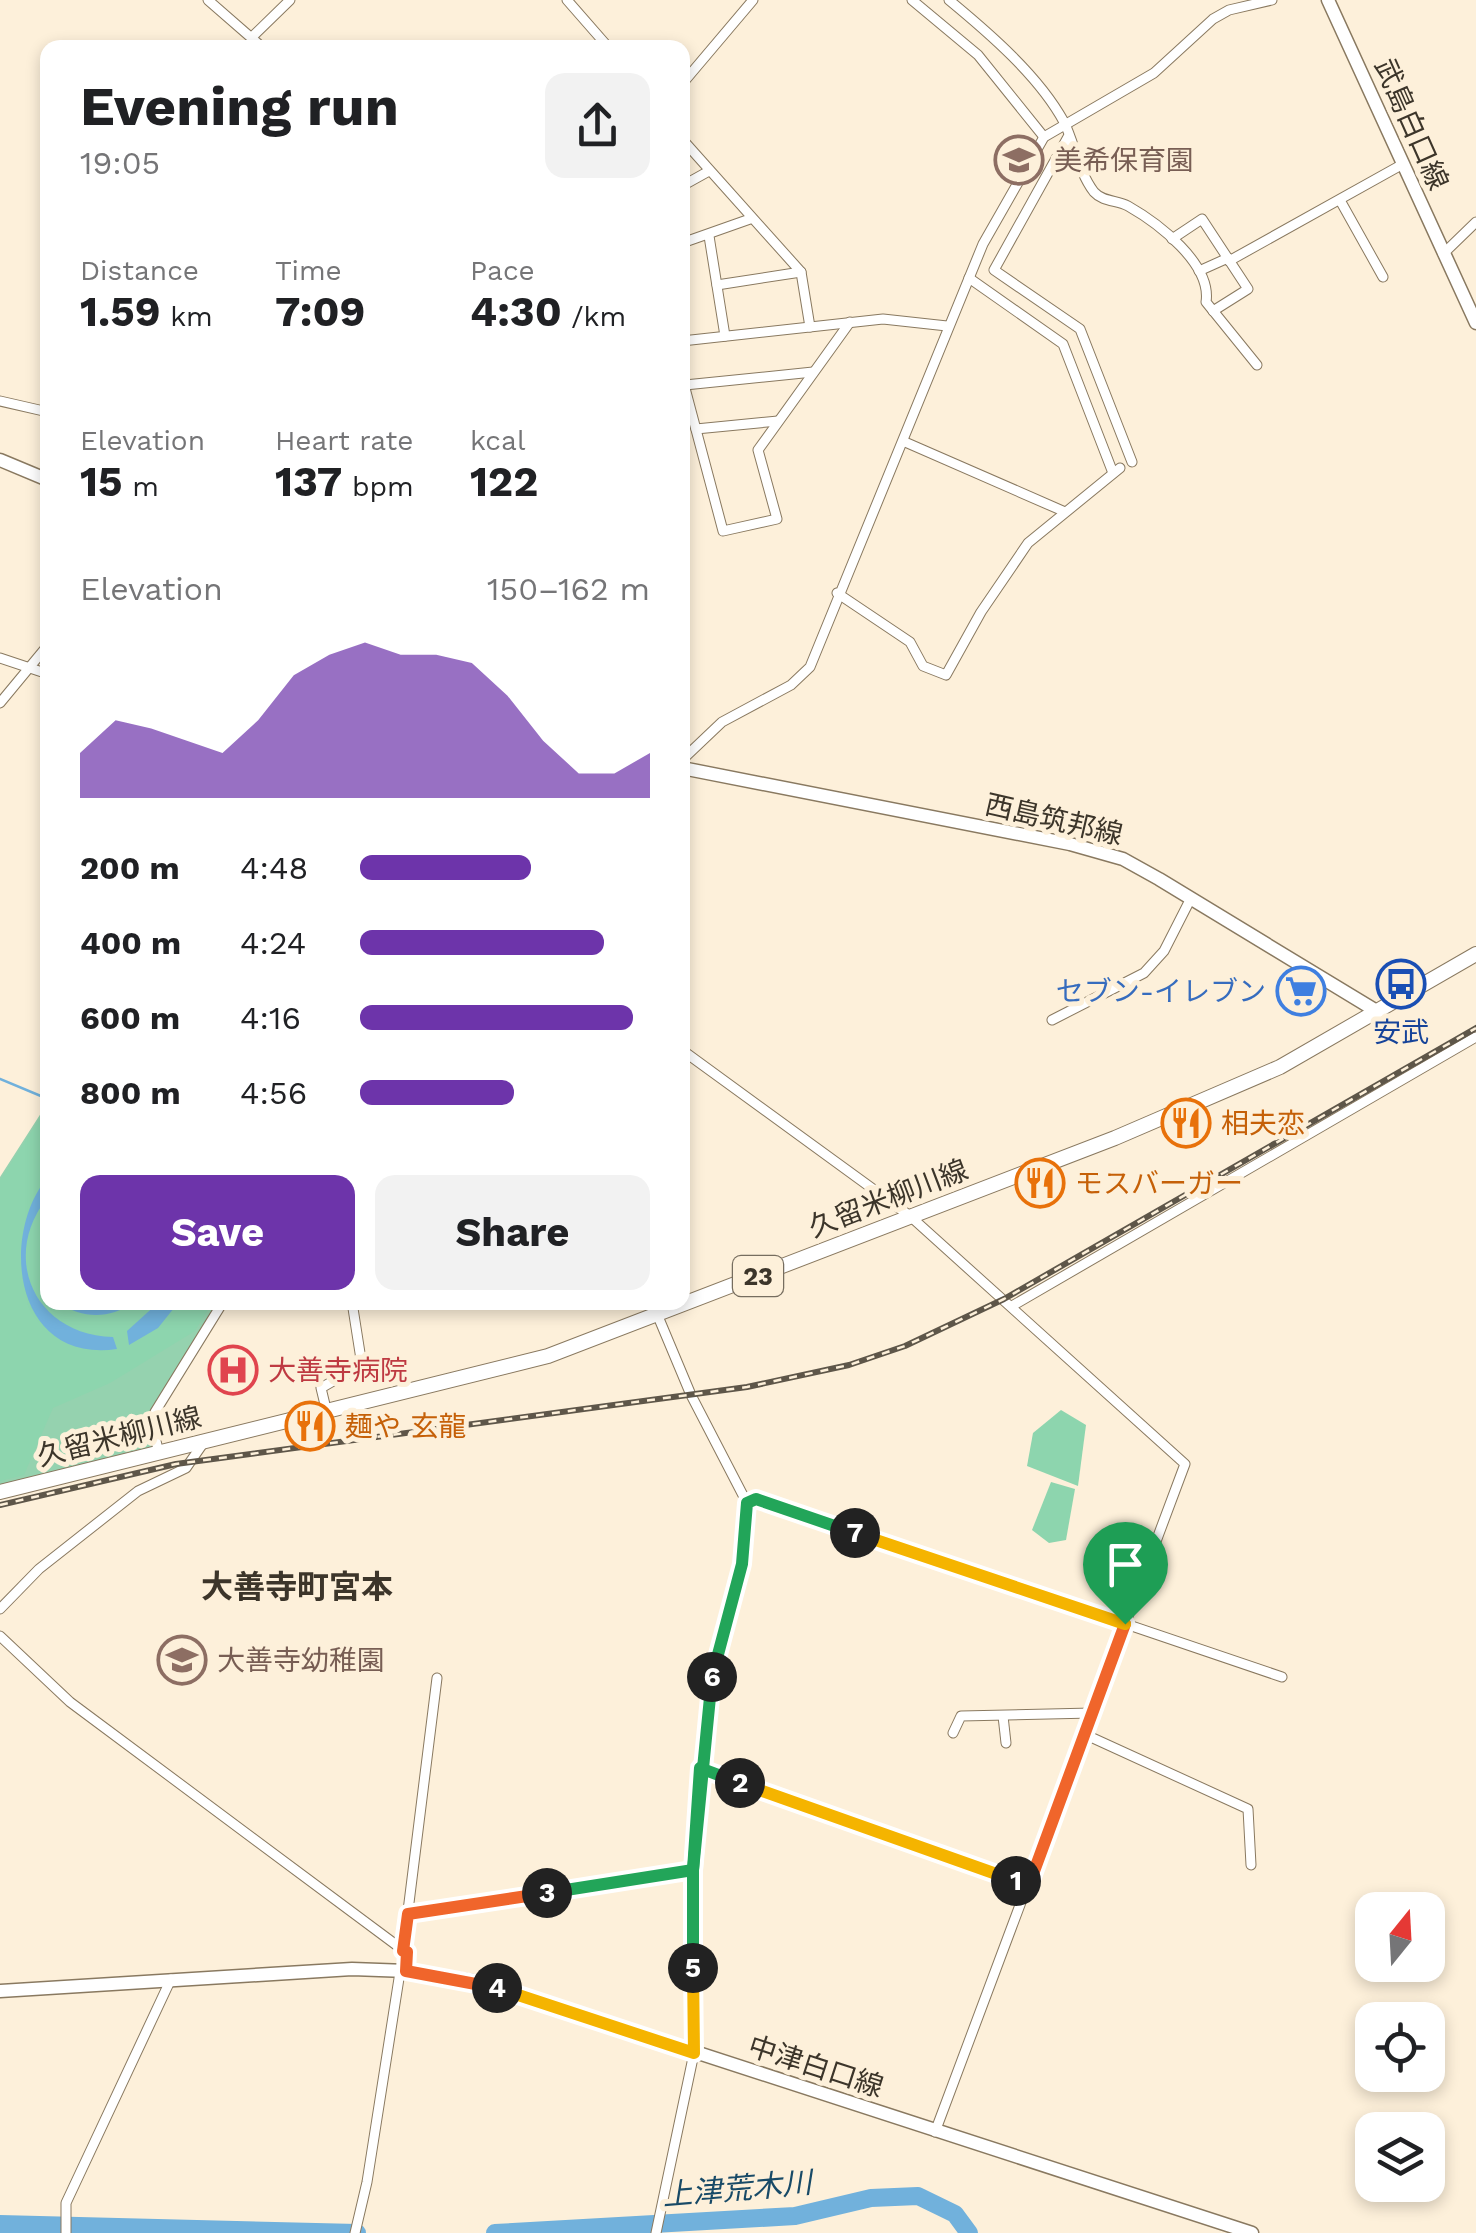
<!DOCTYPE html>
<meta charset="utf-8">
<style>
body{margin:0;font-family:"Work Sans","Noto Sans JP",sans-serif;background:#f2f2f2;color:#202124;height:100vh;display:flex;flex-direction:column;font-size:38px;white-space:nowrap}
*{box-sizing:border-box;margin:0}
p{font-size:32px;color:#757577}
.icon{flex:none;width:55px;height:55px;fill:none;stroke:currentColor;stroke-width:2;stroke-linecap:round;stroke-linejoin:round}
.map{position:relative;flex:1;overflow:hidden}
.drawer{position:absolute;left:40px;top:40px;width:650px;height:1270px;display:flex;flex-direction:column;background:#fff;border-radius:20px;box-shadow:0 5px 15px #0003}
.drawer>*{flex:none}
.needle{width:65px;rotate:18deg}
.controls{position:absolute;left:1355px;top:1892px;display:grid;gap:20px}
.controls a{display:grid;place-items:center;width:90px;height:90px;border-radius:20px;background:#fff;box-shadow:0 5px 15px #0003;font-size:50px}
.pin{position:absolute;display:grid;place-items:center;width:85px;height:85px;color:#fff;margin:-102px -42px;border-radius:50% 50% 50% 0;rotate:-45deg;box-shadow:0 0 10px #0007}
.pin .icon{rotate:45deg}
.km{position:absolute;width:50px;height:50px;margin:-25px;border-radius:50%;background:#222;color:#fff;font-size:28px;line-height:50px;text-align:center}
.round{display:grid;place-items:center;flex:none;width:105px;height:105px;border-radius:20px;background:#f2f2f2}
.headline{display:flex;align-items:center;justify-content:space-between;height:170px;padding:0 40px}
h1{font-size:55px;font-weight:700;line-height:75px}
.figures{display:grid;grid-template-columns:repeat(3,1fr);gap:15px;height:170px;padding:10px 40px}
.figures div{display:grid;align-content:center}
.figures b{font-size:42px;font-weight:700}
.figures small{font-size:28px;font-weight:400}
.figures p{font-size:28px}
.chart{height:280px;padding:20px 40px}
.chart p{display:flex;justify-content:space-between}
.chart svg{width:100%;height:180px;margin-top:10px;fill:#6d34aa;opacity:.7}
.action{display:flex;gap:20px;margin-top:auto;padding:20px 40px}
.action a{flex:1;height:115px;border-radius:20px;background:#6d34aa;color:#fff;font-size:40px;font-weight:700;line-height:115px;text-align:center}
.action a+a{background:#f2f2f2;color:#202124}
ul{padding:0 40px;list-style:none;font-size:32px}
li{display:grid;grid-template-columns:160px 120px 1fr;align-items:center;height:75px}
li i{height:25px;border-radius:12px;background:#6d34aa}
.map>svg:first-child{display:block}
.green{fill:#95d2af}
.forest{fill:#8dd5ae}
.water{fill:#71b1dc}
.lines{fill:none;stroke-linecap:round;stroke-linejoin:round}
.stream{stroke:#71b1dc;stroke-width:2.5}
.river{stroke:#71b1dc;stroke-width:18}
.street-casing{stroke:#897960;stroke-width:11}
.secondary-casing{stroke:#897960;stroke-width:15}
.primary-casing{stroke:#897960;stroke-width:16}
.street{stroke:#fff;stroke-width:9}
.secondary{stroke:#fff;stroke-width:12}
.primary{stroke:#fff;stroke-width:14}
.rail-casing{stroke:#5e5649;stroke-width:6}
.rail{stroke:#fdf0da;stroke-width:2.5;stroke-dasharray:8;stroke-linecap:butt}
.split-1-casing{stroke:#fff;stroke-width:20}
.split-2-casing{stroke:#fff;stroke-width:20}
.split-3-casing{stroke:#fff;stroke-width:20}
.split-4-casing{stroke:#fff;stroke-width:20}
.split-5-casing{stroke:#fff;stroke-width:20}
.split-6-casing{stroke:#fff;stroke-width:20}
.split-7-casing{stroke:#fff;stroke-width:20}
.split-8-casing{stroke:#fff;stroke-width:20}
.split-1{stroke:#f0652b;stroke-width:12}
.split-2{stroke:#f5b400;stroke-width:12}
.split-3{stroke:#22a559;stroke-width:12}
.split-4{stroke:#f0652b;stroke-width:12}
.split-5{stroke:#f5b400;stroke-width:12}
.split-6{stroke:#22a559;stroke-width:12}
.split-7{stroke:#22a559;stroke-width:12}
.split-8{stroke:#f5b400;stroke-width:12}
.labels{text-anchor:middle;stroke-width:10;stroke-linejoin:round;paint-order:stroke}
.shield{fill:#fdf0da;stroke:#766d5f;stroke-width:2.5}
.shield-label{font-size:25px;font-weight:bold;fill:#3c352a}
.street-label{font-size:28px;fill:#3c352a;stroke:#fdf0da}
.education-label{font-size:28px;fill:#785e54;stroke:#fdf0da;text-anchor:start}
.shop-label{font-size:28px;fill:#366cbe;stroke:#fdf0da;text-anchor:end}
.transit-label{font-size:28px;fill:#164399;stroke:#fdf0da}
.food-label{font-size:28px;fill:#c56008;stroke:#fdf0da;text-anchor:start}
.health-label{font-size:28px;fill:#be3a42;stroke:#fdf0da;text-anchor:start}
.water-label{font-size:30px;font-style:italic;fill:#184a67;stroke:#fdf0da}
.quarter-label{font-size:32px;font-weight:bold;fill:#3c352a;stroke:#fdf0da}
</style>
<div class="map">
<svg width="1476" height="2233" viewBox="0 0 1476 2233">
<rect width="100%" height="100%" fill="#fdf0da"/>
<!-- green -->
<path class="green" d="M 43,1110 L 47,1111 L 48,1302 L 220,1303 L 149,1425 L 153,1449 L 0,1487 L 0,1177 Z"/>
<!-- forest -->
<g class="forest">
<path d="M 42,1115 L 48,1116 L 48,1302 L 212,1303 L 195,1331 L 110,1383 L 53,1408 L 24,1475 L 0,1481 L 0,1180 Z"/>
<path d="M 1061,1410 L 1086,1425 L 1078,1486 L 1027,1466 L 1033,1433 Z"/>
<path d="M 1051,1482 L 1075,1489 L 1066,1540 L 1049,1543 L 1032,1530 Z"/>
</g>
<!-- water -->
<g class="water">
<path d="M 47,1178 L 47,1198 C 0,1258 35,1335 113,1337 L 117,1349 C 13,1364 0,1235 47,1178 Z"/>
<path d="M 159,1302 L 178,1303 L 158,1328 L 129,1345 L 127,1331 Z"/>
<path d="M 60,1303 L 132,1303 C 111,1319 81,1319 60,1303 Z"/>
</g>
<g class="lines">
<!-- stream -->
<path class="stream" d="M 0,1079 L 48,1099"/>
<!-- river -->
<g class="river">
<path d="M 0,2224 L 357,2233"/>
<path d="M 495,2233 L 795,2216 L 871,2198 L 918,2196 L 955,2214 L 969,2233"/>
</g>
<!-- street casing -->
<g class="street-casing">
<g id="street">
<path d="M 208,0 L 263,48"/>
<path d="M 567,0 L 609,48"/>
<path d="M 912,0 L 978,55 L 1044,137"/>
<path d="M 949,0 C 989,33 1039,76 1064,122 C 1075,144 1078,171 1094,192 C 1103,202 1117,200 1128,206 C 1158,223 1212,264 1206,302 L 1257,365"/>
<path d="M 252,37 L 290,0"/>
<path d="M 682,84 L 753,0"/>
<path d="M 1068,137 L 994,270 L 1080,329 L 1132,462"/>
<path d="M 682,139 L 801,272 L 810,327"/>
<path d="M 682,186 L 709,171"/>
<path d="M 1341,202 L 1383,277"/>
<path d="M 709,236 L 725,336"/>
<path d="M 1172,239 L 1202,219 L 1248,289 L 1213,311"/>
<path d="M 682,243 L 750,219"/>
<path d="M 1443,254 L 1476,222"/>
<path d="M 1229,261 L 1403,164"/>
<path d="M 1199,271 L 1228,258"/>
<path d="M 969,278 L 1063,344 L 1113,473"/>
<path d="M 717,285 L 801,272"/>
<path d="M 682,341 L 883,319 L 947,326"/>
<path d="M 682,377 L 723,531 L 777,519 L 758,450 L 850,322"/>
<path d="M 685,385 L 813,372"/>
<path d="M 0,401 L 48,412"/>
<path d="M 696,429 L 778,421"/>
<path d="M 905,442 L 1063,511"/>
<path d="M 837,593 L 910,642 L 923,666 L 946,675 L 981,612 L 1028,543 L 1120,468"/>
<path d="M 0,658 L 48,674"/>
<path d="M 0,703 L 48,645"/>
<path d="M 682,760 L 722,722 L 791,685 L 810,667 L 983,244 L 1044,137 L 1154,73 L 1213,19 L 1229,10 L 1272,0"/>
<path d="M 1052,1020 L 1144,973 L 1164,951 L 1191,898"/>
<path d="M 682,1050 L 910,1216 L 1185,1464 L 935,2132"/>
<path d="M 652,1302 L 691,1395 L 747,1503 L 742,1563 L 714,1659 L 700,1769 L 693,1870 L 694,2053 L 656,2233"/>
<path d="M 1012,1306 L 1476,1037"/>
<path d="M 327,1413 L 321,1388 L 347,1373 L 363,1372 L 352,1302"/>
<path d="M 159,1453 L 152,1425 L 155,1412 L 223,1302"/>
<path d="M 747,1503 L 757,1499 L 1282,1677"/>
<path d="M 0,1609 L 39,1569 L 138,1491 L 186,1468 L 204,1442"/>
<path d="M 0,1636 L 70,1702 L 407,1953 L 407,1971"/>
<path d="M 1003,1716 L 1006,1743"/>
<path d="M 953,1733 L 961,1716 L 1092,1713"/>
<path d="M 1084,1734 L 1248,1809 L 1251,1865"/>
<path d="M 700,1769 L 1029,1885"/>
<path d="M 408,1914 L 693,1870"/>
<path d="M 403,1951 L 437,1678"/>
<path d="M 66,2233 L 66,2203 L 171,1979"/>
<path d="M 355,2233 L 367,2182 L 400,1972"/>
</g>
</g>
<!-- secondary casing -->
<g class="secondary-casing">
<g id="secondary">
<path d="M 1328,0 L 1476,323"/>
<path d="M 0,460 L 48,480"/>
<path d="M 682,768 L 1070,844 L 1123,859 L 1159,879 L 1378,1012"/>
<path d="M 0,1991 L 352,1969 L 407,1971 L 483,1983 L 1252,2233"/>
</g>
</g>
<!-- primary casing -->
<g class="primary-casing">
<path id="primary" d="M 0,1492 L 548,1356 L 1115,1138 L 1280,1067 L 1476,954"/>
</g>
<!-- street -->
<use href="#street" class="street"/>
<!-- secondary -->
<use href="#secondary" class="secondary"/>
<!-- primary -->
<use href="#primary" class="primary"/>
<!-- rail casing -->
<g class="rail-casing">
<path id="rail" d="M 0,1505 L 176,1464 L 747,1387 L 849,1365 L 905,1346 L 1004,1299 L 1476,1028"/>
</g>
<!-- rail -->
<use href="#rail" class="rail"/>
</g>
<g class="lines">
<!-- split-1 casing -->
<g class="split-1-casing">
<path id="split-1" d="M 1016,1881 L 1029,1885 L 1125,1624"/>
</g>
<!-- split-2 casing -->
<g class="split-2-casing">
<path id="split-2" d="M 740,1783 L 1016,1881"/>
</g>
<!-- split-3 casing -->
<g class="split-3-casing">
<path id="split-3" d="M 547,1893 L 693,1870 L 700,1768 L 740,1783"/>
</g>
<!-- split-4 casing -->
<g class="split-4-casing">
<path id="split-4" d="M 497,1988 L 406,1971 L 407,1952 L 403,1951 L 408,1914 L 547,1893"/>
</g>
<!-- split-5 casing -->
<g class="split-5-casing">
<path id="split-5" d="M 497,1988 L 694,2053 L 693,1968"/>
</g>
<!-- split-6 casing -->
<g class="split-6-casing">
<path id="split-6" d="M 693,1968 L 693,1870 L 712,1677"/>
</g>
<!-- split-7 casing -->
<g class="split-7-casing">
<path id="split-7" d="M 712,1677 L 742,1564 L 747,1503 L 756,1499 L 855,1533"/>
</g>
<!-- split-8 casing -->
<g class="split-8-casing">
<path id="split-8" d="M 855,1533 L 1125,1624"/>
</g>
<!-- split-1 -->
<use href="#split-1" class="split-1"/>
<!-- split-2 -->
<use href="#split-2" class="split-2"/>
<!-- split-3 -->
<use href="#split-3" class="split-3"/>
<!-- split-4 -->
<use href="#split-4" class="split-4"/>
<!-- split-5 -->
<use href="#split-5" class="split-5"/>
<!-- split-6 -->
<use href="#split-6" class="split-6"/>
<!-- split-7 -->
<use href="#split-7" class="split-7"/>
<!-- split-8 -->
<use href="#split-8" class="split-8"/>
</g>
<!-- icons -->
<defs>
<g id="school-ring" transform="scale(2.5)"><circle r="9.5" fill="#fdf0da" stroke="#8d6e63" stroke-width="1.5"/><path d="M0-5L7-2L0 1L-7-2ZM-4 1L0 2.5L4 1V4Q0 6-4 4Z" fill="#8d6e63"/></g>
<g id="bus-ring" transform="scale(2.5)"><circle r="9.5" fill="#fdf0da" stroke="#1a4fb4" stroke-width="1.5"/><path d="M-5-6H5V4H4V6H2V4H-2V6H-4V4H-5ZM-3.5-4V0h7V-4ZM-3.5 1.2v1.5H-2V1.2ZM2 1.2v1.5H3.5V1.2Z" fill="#1a4fb4"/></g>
<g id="supermarket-ring" transform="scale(2.5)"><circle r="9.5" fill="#fdf0da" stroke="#3f7fe0" stroke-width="1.5"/><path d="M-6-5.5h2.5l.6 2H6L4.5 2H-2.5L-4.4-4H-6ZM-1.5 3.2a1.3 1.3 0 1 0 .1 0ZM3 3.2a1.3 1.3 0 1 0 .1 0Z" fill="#3f7fe0"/></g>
<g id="restaurant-ring" transform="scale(2.5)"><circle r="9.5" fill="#fdf0da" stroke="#e8710a" stroke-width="1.5"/><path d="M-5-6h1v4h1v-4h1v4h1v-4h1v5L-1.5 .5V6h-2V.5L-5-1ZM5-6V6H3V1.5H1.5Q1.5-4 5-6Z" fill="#e8710a"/></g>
<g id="hospital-ring" transform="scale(2.5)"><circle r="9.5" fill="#fdf0da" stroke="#e0444e" stroke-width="1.5"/><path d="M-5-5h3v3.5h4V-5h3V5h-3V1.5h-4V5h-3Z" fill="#e0444e"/></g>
</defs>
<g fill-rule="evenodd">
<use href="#school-ring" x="1019" y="160"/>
<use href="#bus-ring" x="1401" y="984"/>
<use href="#supermarket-ring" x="1301" y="991"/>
<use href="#restaurant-ring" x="1186" y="1123"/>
<use href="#restaurant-ring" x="1040" y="1183"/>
<use href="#hospital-ring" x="233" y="1370"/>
<use href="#restaurant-ring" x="310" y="1426"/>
<use href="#school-ring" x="182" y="1660"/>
</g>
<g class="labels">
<!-- shield labels -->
<rect class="shield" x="733" y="1256" width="50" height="40" rx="8"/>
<g class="shield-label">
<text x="758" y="1285">23</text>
</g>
<!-- street labels -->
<g class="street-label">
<text transform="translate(1412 124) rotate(66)" y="10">武島白口線</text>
<text transform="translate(1054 819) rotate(13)" y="10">西島筑邦線</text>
<text transform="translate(888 1198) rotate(-21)" y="10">久留米柳川線</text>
<text transform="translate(119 1436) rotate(-14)" y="10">久留米柳川線</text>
<text transform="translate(816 2066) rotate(18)" y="10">中津白口線</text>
</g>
<!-- education labels -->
<g class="education-label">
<text x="1054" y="170">美希保育園</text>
<text x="217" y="1670">大善寺幼稚園</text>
</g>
<!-- shop labels -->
<g class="shop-label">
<text x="1266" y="1001">セブン-イレブン</text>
</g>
<!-- transit labels -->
<g class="transit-label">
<text x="1401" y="1042">安武</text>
</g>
<!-- food labels -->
<g class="food-label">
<text x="1221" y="1133">相夫恋</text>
<text x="1075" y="1193">モスバーガー</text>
<text x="345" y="1436">麺や 玄龍</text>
</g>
<!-- health labels -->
<g class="health-label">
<text x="268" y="1380">大善寺病院</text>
</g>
<!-- water labels -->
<g class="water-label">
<text transform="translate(737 2189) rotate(-5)" y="10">上津荒木川</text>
</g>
<!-- quarter labels -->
<g class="quarter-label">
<text x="297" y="1598">大善寺町宮本</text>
</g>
</g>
</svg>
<div class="controls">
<a><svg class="needle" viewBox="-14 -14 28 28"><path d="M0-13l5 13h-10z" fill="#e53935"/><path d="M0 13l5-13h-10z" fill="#757577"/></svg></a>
<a><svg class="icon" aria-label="locate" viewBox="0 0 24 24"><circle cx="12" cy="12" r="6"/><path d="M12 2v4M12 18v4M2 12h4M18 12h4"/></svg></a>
<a><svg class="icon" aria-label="layers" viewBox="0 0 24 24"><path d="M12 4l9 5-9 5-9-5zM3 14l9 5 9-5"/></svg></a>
</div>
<div class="pin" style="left:1125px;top:1624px;background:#1e9e55"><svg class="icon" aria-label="arrive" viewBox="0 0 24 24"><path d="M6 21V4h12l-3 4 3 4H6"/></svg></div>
<b class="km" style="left:1016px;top:1881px">1</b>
<b class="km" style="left:740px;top:1783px">2</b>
<b class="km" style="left:547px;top:1893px">3</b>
<b class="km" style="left:497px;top:1988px">4</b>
<b class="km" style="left:693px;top:1968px">5</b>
<b class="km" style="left:712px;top:1677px">6</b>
<b class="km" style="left:855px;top:1533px">7</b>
<section class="drawer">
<div class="headline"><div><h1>Evening run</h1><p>19:05</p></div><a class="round"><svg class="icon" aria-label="share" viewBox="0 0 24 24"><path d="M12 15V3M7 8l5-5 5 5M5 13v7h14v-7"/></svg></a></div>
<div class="figures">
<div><p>Distance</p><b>1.59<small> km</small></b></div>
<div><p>Time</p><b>7:09</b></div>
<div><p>Pace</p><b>4:30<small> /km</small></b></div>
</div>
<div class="figures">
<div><p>Elevation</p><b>15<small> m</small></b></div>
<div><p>Heart rate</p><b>137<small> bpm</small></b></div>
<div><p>kcal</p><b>122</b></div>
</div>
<div class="chart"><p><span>Elevation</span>150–162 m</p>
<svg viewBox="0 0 160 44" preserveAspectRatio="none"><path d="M0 44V33L10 25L20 27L30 30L40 33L50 25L60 14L70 9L80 6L90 9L100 9L110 11L120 19L130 30L140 38L150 38L160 33V44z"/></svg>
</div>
<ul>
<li><b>200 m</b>4:48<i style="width:59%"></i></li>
<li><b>400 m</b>4:24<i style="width:84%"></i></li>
<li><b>600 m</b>4:16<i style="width:94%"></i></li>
<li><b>800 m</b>4:56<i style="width:53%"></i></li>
</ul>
<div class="action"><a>Save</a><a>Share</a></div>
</section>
</div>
